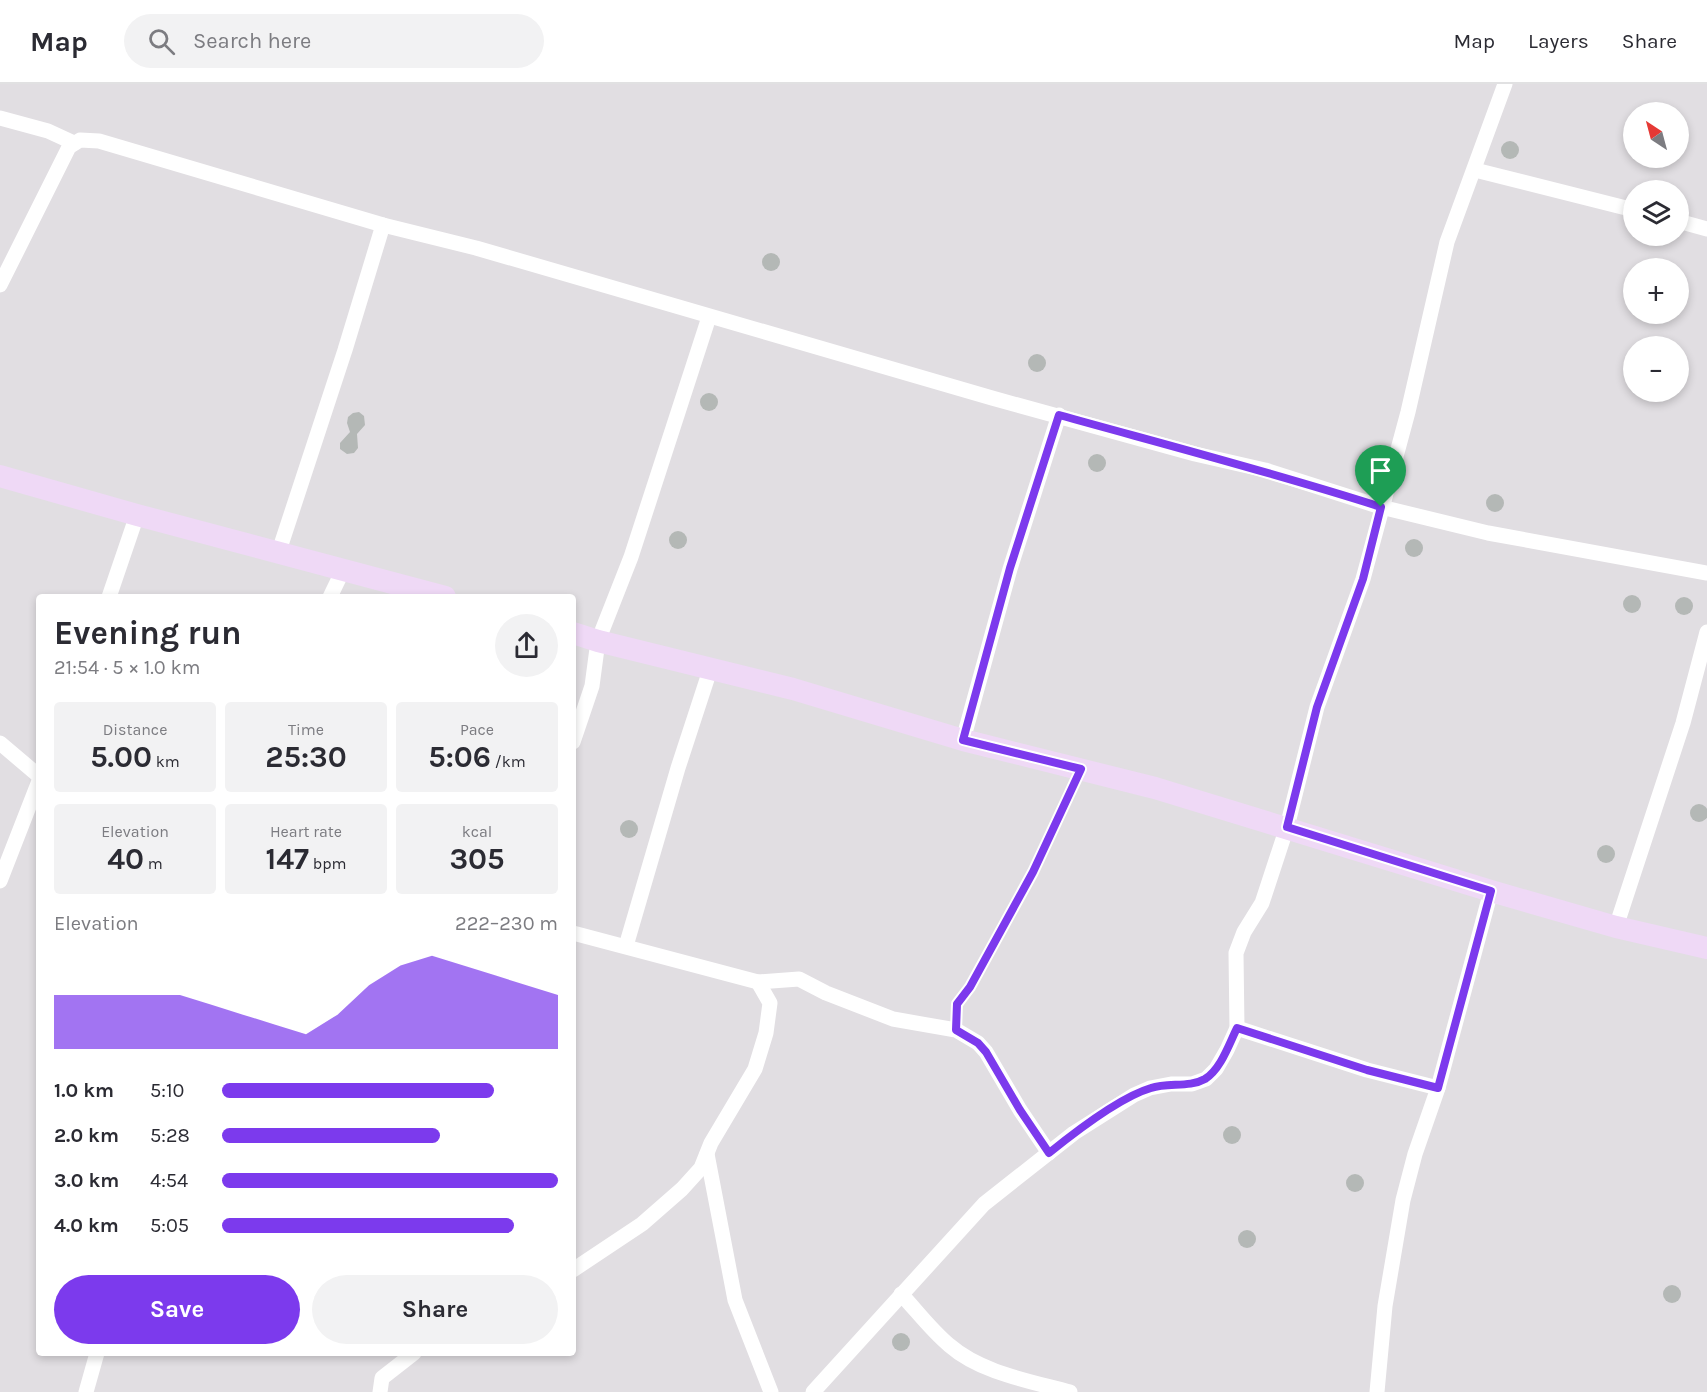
<!DOCTYPE html>
<meta charset="utf-8">
<style>
body{margin:0;font-family:Karla,sans-serif;background:#f2f2f3;color:#2b2b33;height:100vh;display:flex;flex-direction:column;font-size:22px;white-space:nowrap}
*{box-sizing:border-box;margin:0}
p{font-size:20px;color:#7c7c81}
.icon{flex:none;width:33px;height:33px;fill:none;stroke:currentColor;stroke-width:2;stroke-linecap:round;stroke-linejoin:round}
.map{position:relative;flex:1;overflow:hidden}
.details{position:absolute;left:36px;top:510px;width:540px;height:762px;display:flex;flex-direction:column;background:#fff;border-radius:6px;box-shadow:0 3px 9px #0003}
.details>*{flex:none}
.needle{width:39px;rotate:324deg}
.buttons{position:absolute;left:1623px;top:18px;display:grid;gap:12px}
.buttons a{display:grid;place-items:center;width:66px;height:66px;border-radius:50%;background:#fff;box-shadow:0 3px 9px #0003;font-size:30px}
.pin{position:absolute;display:grid;place-items:center;width:51px;height:51px;color:#fff;margin:-62px -26px;border-radius:50% 50% 50% 0;rotate:-45deg;box-shadow:0 0 6px #0007}
.pin .icon{rotate:45deg}
.round{display:grid;place-items:center;flex:none;width:63px;height:63px;border-radius:32px;background:#f2f2f3}
.head{display:flex;align-items:center;justify-content:space-between;height:102px;padding:0 18px}
h1{font-size:33px;font-weight:700;line-height:45px}
.figures{display:grid;grid-template-columns:repeat(3,1fr);gap:9px;height:102px;padding:6px 18px}
.figures div{display:grid;align-content:center;border-radius:6px;background:#f2f2f3;text-align:center}
.figures b{font-size:30px;font-weight:700}
.figures small{font-size:16px;font-weight:400}
.figures p{font-size:16px}
.chart{height:168px;padding:12px 18px}
.chart p{display:flex;justify-content:space-between}
.chart svg{width:100%;height:108px;margin-top:6px;fill:#7c3aed;opacity:.7}
.cta{display:flex;gap:12px;margin-top:auto;padding:12px 18px}
.cta a{flex:1;height:69px;border-radius:36px;background:#7c3aed;color:#fff;font-size:24px;font-weight:700;line-height:69px;text-align:center}
.cta a+a{background:#f2f2f3;color:#2b2b33}
ul{padding:0 18px;list-style:none;font-size:20px}
li{display:grid;grid-template-columns:96px 72px 1fr;align-items:center;height:45px}
li i{height:15px;border-radius:8px;background:#7c3aed}
header{display:flex;align-items:center;gap:36px;box-sizing:border-box;height:84px;padding:0 30px;background:#fff;border-bottom:2px solid #e1e1e2}
header strong{font-size:28px}
nav{display:flex;gap:33px;margin-inline-start:auto;font-size:21px}
.search{width:420px;height:54px;background:#f2f2f3;display:flex;align-items:center;gap:15px;box-sizing:border-box;padding:0 21px;border-radius:33px;color:#7c7c81;font-size:22px}
.map>svg:first-child{display:block}
.building{fill:#b4b8b6}
.lines{fill:none;stroke-linecap:round;stroke-linejoin:round}
.path{stroke:#979598;stroke-width:3;stroke-dasharray:3 4.5;stroke-linecap:butt}
.street{stroke:#fff;stroke-width:15}
.secondary{stroke:#efd9f6;stroke-width:22}
.route-casing{stroke:#fff;stroke-width:12}
.route{stroke:#7c3aed;stroke-width:8}
</style>
<header>
<strong>Map</strong>
<div class="search"><svg class="icon" aria-label="search" viewBox="0 0 24 24"><circle cx="10" cy="10" r="6"/><path d="M15 15l6 6"/></svg>Search here</div>
<nav><a>Map</a><a>Layers</a><a>Share</a></nav>
</header>
<div class="map">
<svg width="1707" height="1308" viewBox="0 0 1707 1308">
<rect width="100%" height="100%" fill="#e1dee2"/>
<!-- building -->
<g class="building">
<circle cx="1510" cy="66" r="9"/>
<circle cx="771" cy="178" r="9"/>
<circle cx="1037" cy="279" r="9"/>
<circle cx="709" cy="318" r="9"/>
<path d="M 359,328 L 364,332 L 365,341 L 357,350 L 358,364 L 354,369 L 347,370 L 340,365 L 340,359 L 350,348 L 347,339 L 348,333 L 353,329 Z"/>
<circle cx="1097" cy="379" r="9"/>
<circle cx="1495" cy="419" r="9"/>
<circle cx="678" cy="456" r="9"/>
<circle cx="1414" cy="464" r="9"/>
<circle cx="1632" cy="520" r="9"/>
<circle cx="1684" cy="522" r="9"/>
<circle cx="1699" cy="729" r="9"/>
<circle cx="629" cy="745" r="9"/>
<circle cx="1606" cy="770" r="9"/>
<circle cx="1232" cy="1051" r="9"/>
<circle cx="1355" cy="1099" r="9"/>
<circle cx="1247" cy="1155" r="9"/>
<circle cx="1672" cy="1210" r="9"/>
<circle cx="901" cy="1258" r="9"/>
</g>
<g class="lines">
<!-- path -->
<path class="path" d="M 957,932 L 957,920 L 970,903 L 1033,788 L 1073,701"/>
<!-- street -->
<g class="street">
<path d="M 0,34 L 48,47 L 74,59"/>
<path d="M 1475,86 L 1634,126"/>
<path d="M 1678,137 L 1707,145"/>
<path d="M 0,201 L 69,63 L 80,56 L 99,57 L 383,141 L 476,164 L 992,314 L 1195,370 L 1265,386 L 1381,423 L 1488,449 L 1707,489"/>
<path d="M 279,467 L 345,266 L 383,141"/>
<path d="M 109,513 L 137,431"/>
<path d="M 330,513 L 343,486"/>
<path d="M 963,656 L 1010,485 L 1059,331"/>
<path d="M 573,658 L 592,602 L 598,557 L 631,473 L 709,233"/>
<path d="M 0,659 L 39,692"/>
<path d="M 0,797 L 39,697"/>
<path d="M 1616,843 L 1683,639 L 1707,548"/>
<path d="M 573,849 L 758,898 L 799,895 L 826,909 L 893,935 L 956,946 L 978,959 L 986,968 L 1020,1026 L 1049,1069"/>
<path d="M 626,862 L 678,684 L 711,583"/>
<path d="M 1237,944 L 1367,986 L 1438,1004"/>
<path d="M 707,1070 L 735,1216 L 771,1308"/>
<path d="M 573,1186 L 642,1140 L 682,1105 L 701,1084 L 711,1059 L 755,985 L 766,949 L 770,919 L 758,898"/>
<path d="M 901,1210 C 917,1227 931,1246 949,1261 C 981,1289 1030,1297 1070,1308"/>
<path d="M 86,1308 L 97,1269"/>
<path d="M 380,1308 L 382,1294 L 414,1269"/>
<path d="M 813,1308 L 984,1120 L 1074,1049 L 1134,1011 L 1150,1004 L 1171,1000 L 1192,1000 L 1206,995 L 1216,985 L 1227,966 L 1237,944 L 1236,869 L 1244,848 L 1262,819 L 1287,743 L 1317,623 L 1363,495 L 1408,328 L 1447,158 L 1505,0"/>
<path d="M 1377,1308 L 1385,1222 L 1403,1116 L 1415,1070 L 1438,1004 L 1491,807"/>
</g>
<!-- secondary -->
<g class="secondary">
<path d="M 0,392 L 137,431 L 445,513"/>
<path d="M 573,549 L 598,557 L 793,605 L 963,656 L 1155,704 L 1491,807 L 1616,843 L 1707,864"/>
</g>
</g>
<g class="lines">
<!-- route casing -->
<g class="route-casing">
<path id="route" d="M 1059,331 C 1167,361 1275,389 1381,423 L 1363,495 L 1317,623 L 1287,743 L 1491,807 L 1438,1004 L 1367,986 L 1237,944 C 1229,960 1221,985 1205,995 C 1189,1004 1168,998 1151,1004 C 1120,1013 1075,1048 1049,1069 L 1020,1026 L 986,968 L 978,959 L 956,946 L 957,920 L 970,903 L 1033,788 L 1081,685 L 963,656 L 1010,484 Z"/>
</g>
<!-- route -->
<use href="#route" class="route"/>
</g>
</svg>
<div class="buttons">
<a><svg class="needle" viewBox="-14 -14 28 28"><path d="M0-13l5 13h-10z" fill="#e53935"/><path d="M0 13l5-13h-10z" fill="#7c7c81"/></svg></a>
<a><svg class="icon" aria-label="layers" viewBox="0 0 24 24"><path d="M12 4l9 5-9 5-9-5zM3 14l9 5 9-5"/></svg></a>
<a>+</a>
<a>−</a>
</div>
<div class="pin" style="left:1381px;top:423px;background:#1e9e55"><svg class="icon" aria-label="arrive" viewBox="0 0 24 24"><path d="M6 21V4h12l-3 4 3 4H6"/></svg></div>
<section class="details">
<div class="head"><div><h1>Evening run</h1><p>21:54 · 5 × 1.0 km</p></div><a class="round"><svg class="icon" aria-label="share" viewBox="0 0 24 24"><path d="M12 15V3M7 8l5-5 5 5M5 13v7h14v-7"/></svg></a></div>
<div class="figures">
<div><p>Distance</p><b>5.00<small> km</small></b></div>
<div><p>Time</p><b>25:30</b></div>
<div><p>Pace</p><b>5:06<small> /km</small></b></div>
</div>
<div class="figures">
<div><p>Elevation</p><b>40<small> m</small></b></div>
<div><p>Heart rate</p><b>147<small> bpm</small></b></div>
<div><p>kcal</p><b>305</b></div>
</div>
<div class="chart"><p><span>Elevation</span>222–230 m</p>
<svg viewBox="0 0 160 44" preserveAspectRatio="none"><path d="M0 44V22L10 22L20 22L30 22L40 22L50 26L60 30L70 34L80 38L90 30L100 18L110 10L120 6L130 10L140 14L150 18L160 22V44z"/></svg>
</div>
<ul>
<li><b>1.0 km</b>5:10<i style="width:81%"></i></li>
<li><b>2.0 km</b>5:28<i style="width:65%"></i></li>
<li><b>3.0 km</b>4:54<i style="width:100%"></i></li>
<li><b>4.0 km</b>5:05<i style="width:87%"></i></li>
</ul>
<div class="cta"><a>Save</a><a>Share</a></div>
</section>
</div>
